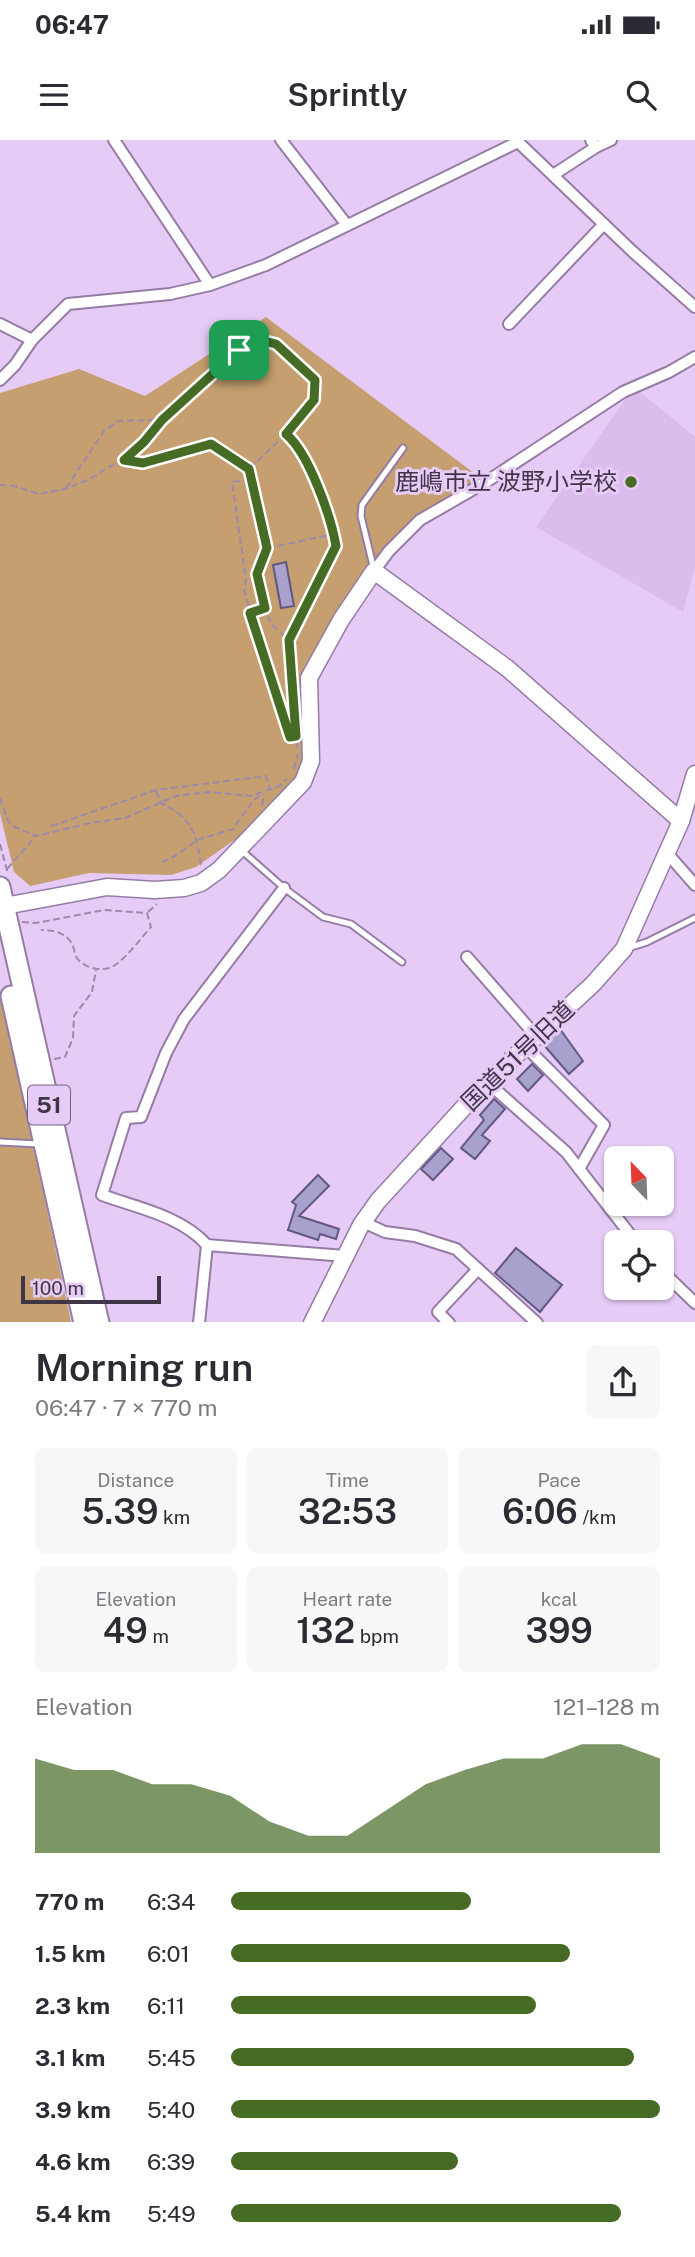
<!DOCTYPE html>
<meta charset="utf-8">
<style>
body{margin:0;font-family:"Public Sans","Noto Sans JP",sans-serif;background:#f7f7f7;color:#2b2b33;height:100vh;display:flex;flex-direction:column;font-size:26px;white-space:nowrap}
*{box-sizing:border-box;margin:0}
p{font-size:23px;color:#7c7c81}
.icon{flex:none;width:38px;height:38px;fill:none;stroke:currentColor;stroke-width:2;stroke-linecap:round;stroke-linejoin:round}
.map{position:relative;height:1182px;overflow:hidden}
.sheet{display:flex;flex-direction:column;background:#fff;flex:1}
.sheet>*{flex:none}
.needle{width:46px;rotate:337deg}
.fabs{position:absolute;left:604px;top:1006px;display:grid;gap:14px}
.fabs a{display:grid;place-items:center;width:70px;height:70px;border-radius:10px;background:#fff;box-shadow:0 2px 5px #0004;font-size:35px}
.scale{position:absolute;left:21px;bottom:18px;width:140px;box-sizing:border-box;padding-left:7px;border:4px solid #3f3546;border-top:0;font-size:19px;line-height:24px;white-space:nowrap;color:#3f3546;-webkit-text-stroke:5px #e6cbf7;paint-order:stroke}
.pin{position:absolute;display:grid;place-items:center;width:60px;height:60px;color:#fff;margin:-30px;border-radius:14px;box-shadow:0 4px 10px #0006}
.round{display:grid;place-items:center;flex:none;width:74px;height:74px;border-radius:10px;background:#f7f7f7}
.head{display:flex;align-items:center;justify-content:space-between;height:119px;padding:0 35px}
h1{font-size:38px;font-weight:600;line-height:52px}
.stats{display:grid;grid-template-columns:repeat(3,1fr);gap:10px;height:119px;padding:7px 35px}
.stats div{display:grid;align-content:center;border-radius:10px;background:#f7f7f7;text-align:center}
.stats b{font-size:35px;font-weight:600}
.stats small{font-size:19px;font-weight:400}
.stats p{font-size:19px}
.chart{height:196px;padding:14px 35px}
.chart p{display:flex;justify-content:space-between}
.chart svg{width:100%;height:126px;margin-top:7px;fill:#466b24;opacity:.7}
ul{padding:0 35px;list-style:none;font-size:23px}
li{display:grid;grid-template-columns:112px 84px 1fr;align-items:center;height:52px}
li i{height:18px;border-radius:9px;background:#466b24}
.status{display:flex;justify-content:space-between;align-items:center;height:49px;padding:0 35px;background:#fff;direction:ltr}
.status svg{height:19px;fill:currentColor}
header{display:flex;justify-content:space-between;align-items:center;height:91px;padding:0 35px;background:#fff;font-size:32px;font-weight:600}
.map>svg:first-child{display:block}
.built{fill:#dbbced}
.green{fill:#c59f6f}
.building{fill:#a8a0cd;stroke:#615982;stroke-width:2}
.lines{fill:none;stroke-linecap:round;stroke-linejoin:round}
.lane-casing{stroke:#957ca4;stroke-width:9}
.street-casing{stroke:#957ca4;stroke-width:14}
.secondary-casing{stroke:#957ca4;stroke-width:19}
.highway-casing{stroke:#957ca4;stroke-width:23}
.path{stroke:#9d8aaa;stroke-width:2;stroke-dasharray:7 3.5;stroke-linecap:butt}
.lane{stroke:#fff;stroke-width:5}
.street{stroke:#fff;stroke-width:10}
.secondary{stroke:#fff;stroke-width:16}
.highway{stroke:#fff;stroke-width:19}
.route-casing{stroke:#fff;stroke-width:14}
.route{stroke:#466b24;stroke-width:9}
.poi-dot{fill:#466b24;stroke:#e6cbf7;stroke-width:2.5}
.labels{text-anchor:middle;stroke-width:6;stroke-linejoin:round;paint-order:stroke}
.shield{fill:#e6cbf7;stroke:#71627b;stroke-width:2}
.shield-label{font-size:23px;font-weight:bold;fill:#3f3546}
.poi-label{font-size:24px;fill:#3f3546;stroke:#e6cbf7;text-anchor:end}
.street-label{font-size:24px;fill:#3f3546;stroke:#e6cbf7}
</style>
<div class="status"><b>06:47</b><svg viewBox="0 0 49 12"><path d="M0 12V9h3v3zM5 12V6h3v6zM10 12V3h3v9zM15 12V0h3v12zM26 1h20v11H26zM47 4h2v5h-2z"/></svg></div>
<header><svg class="icon" aria-label="menu" viewBox="0 0 24 24"><path d="M4 6h16M4 12h16M4 18h16"/></svg>Sprintly<svg class="icon" aria-label="search" viewBox="0 0 24 24"><circle cx="10" cy="10" r="6"/><path d="M15 15l6 6"/></svg></header>
<div class="map">
<svg width="695" height="1183" viewBox="0 0 695 1183">
<rect width="100%" height="100%" fill="#e6cbf7"/>
<!-- built -->
<path class="built" d="M 634,247 L 695,297 L 695,427 L 683,472 L 536,387 Z"/>
<!-- green -->
<g class="green">
<path d="M 266,177 L 486,342 L 420,380 L 389,411 L 304,527 L 305,607 L 298,637 L 257,684 L 196,727 L 171,735 L 89,733 L 30,746 L 14,732 L 0,673 L 0,253 L 79,229 L 145,256 Z"/>
<path d="M 0,851 L 71,1182 L 0,1182 Z"/>
</g>
<!-- building -->
<g class="building">
<path d="M 286,422 L 294,466 L 281,468 L 273,425 Z"/>
<path d="M 560,889 L 583,921 L 569,934 L 543,904 Z"/>
<path d="M 532,924 L 543,935 L 528,951 L 517,939 Z"/>
<path d="M 494,959 L 505,969 L 482,995 L 490,1001 L 475,1019 L 461,1008 L 484,980 L 480,975 Z"/>
<path d="M 441,1008 L 453,1019 L 433,1040 L 421,1029 Z"/>
<path d="M 318,1035 L 329,1046 L 299,1076 L 339,1089 L 336,1099 L 320,1094 L 318,1100 L 288,1090 L 296,1065 L 292,1062 Z"/>
<path d="M 516,1108 L 562,1145 L 540,1172 L 495,1133 Z"/>
</g>
<g class="lines">
<!-- lane casing -->
<g class="lane-casing">
<g id="lane">
<path d="M 374,430 L 361,376 L 362,365 L 403,308"/>
<path d="M 241,710 L 284,748 L 323,777 L 351,784 L 402,822"/>
<path d="M 628,808 L 647,802 L 695,778"/>
<path d="M 0,1002 L 39,1004"/>
</g>
</g>
<!-- street casing -->
<g class="street-casing">
<g id="street">
<path d="M 114,0 L 210,145"/>
<path d="M 281,0 L 347,85"/>
<path d="M 516,0 L 632,111 L 695,167"/>
<path d="M 591,0 L 596,7 L 611,0"/>
<path d="M 553,35 L 596,7"/>
<path d="M 0,184 L 32,200"/>
<path d="M 509,184 L 604,84"/>
<path d="M 0,240 L 15,225 L 32,200 L 68,164 L 170,154 L 210,145 L 266,125 L 518,2"/>
<path d="M 374,431 L 389,411 L 420,380 L 486,342 L 623,252 L 669,232 L 695,217"/>
<path d="M 667,713 L 695,745"/>
<path d="M 284,748 L 184,879 L 166,913 L 141,977 L 126,978 L 102,1055 C 138,1068 181,1076 207,1105 L 345,1116"/>
<path d="M 467,817 L 536,896"/>
<path d="M 525,906 L 604,985 L 579,1029"/>
<path d="M 487,942 L 566,1012 L 636,1102"/>
<path d="M 363,1082 L 385,1092 L 415,1096 L 456,1109 L 478,1129"/>
<path d="M 662,1131 L 695,1163"/>
<path d="M 199,1183 L 207,1105"/>
<path d="M 449,1183 L 438,1172 L 478,1129 L 537,1183"/>
</g>
</g>
<!-- secondary casing -->
<g class="secondary-casing">
<g id="secondary">
<path d="M 0,767 L 107,747 L 155,750 L 184,748 L 201,743 L 219,730 L 303,642 L 311,621 L 309,538 L 341,480 L 374,431 L 507,528 L 681,681"/>
<path d="M 312,1183 L 361,1085 L 378,1061 L 487,942 L 593,844 L 624,809 L 681,681 L 695,634"/>
</g>
</g>
<!-- highway casing -->
<g class="highway-casing">
<g id="highway">
<path d="M 0,747 L 99,1183"/>
<path d="M 11,856 L 84,1183"/>
</g>
</g>
<!-- path -->
<g class="path">
<path d="M 286,294 C 309,313 331,377 336,406 L 289,499"/>
<path d="M 124,319 L 144,302 L 162,280 L 238,210 C 273,188 291,216 315,240 L 314,260 L 286,294 L 250,328"/>
<path d="M 250,339 L 232,342 L 246,440 L 244,451 L 290,597 L 293,597"/>
<path d="M 0,345 L 14,346 L 39,354 L 65,349 L 88,340 L 119,321 L 143,323 L 211,304 L 249,329 L 267,409 L 257,434 L 263,462 L 271,484 L 289,500 L 297,608"/>
<path d="M 66,348 L 104,291 L 118,281 L 159,280"/>
<path d="M 268,408 L 334,394"/>
<path d="M 251,473 L 265,469"/>
<path d="M 294,629 L 298,614"/>
<path d="M 156,651 L 161,663 C 192,679 196,691 201,725"/>
<path d="M 0,658 L 8,681 L 15,687 L 36,696 L 90,683 L 125,678 L 176,656 L 208,652 L 251,656 L 279,646 L 287,639"/>
<path d="M 262,665 L 264,654"/>
<path d="M 51,686 L 156,650 L 266,636 L 270,650"/>
<path d="M 0,704 L 8,734"/>
<path d="M 162,722 L 177,715 L 197,700 L 233,689 L 253,661 L 263,653"/>
<path d="M 7,729 L 36,696"/>
<path d="M 148,772 L 157,764"/>
<path d="M 22,782 L 36,783 L 104,770 L 147,773 L 151,787 C 140,799 126,819 112,827 C 101,832 84,828 77,818 C 74,813 74,806 71,802 C 64,792 52,790 41,790"/>
<path d="M 54,919 L 65,917 L 73,898 L 74,876 L 92,852 L 96,830"/>
</g>
<!-- lane -->
<use href="#lane" class="lane"/>
<!-- street -->
<use href="#street" class="street"/>
<!-- secondary -->
<use href="#secondary" class="secondary"/>
<!-- highway -->
<use href="#highway" class="highway"/>
</g>
<g class="lines">
<!-- route casing -->
<g class="route-casing">
<path id="route" d="M 264,201 L 276,204 L 315,240 L 314,260 L 286,294 C 309,313 331,377 336,406 L 289,500 L 296,596 L 290,597 L 250,473 L 265,468 L 257,434 L 267,408 L 249,329 L 211,304 L 143,323 L 124,320 L 144,302 L 162,280 L 239,210 L 252,202 Z"/>
</g>
<!-- route -->
<use href="#route" class="route"/>
</g>
<!-- markers -->
<circle class="poi-dot" cx="631" cy="342" r="7"/>
<g class="labels">
<!-- shield labels -->
<rect class="shield" x="28" y="945.5" width="42" height="39" rx="5"/>
<g class="shield-label">
<text x="49" y="973">51</text>
</g>
<!-- poi labels -->
<g class="poi-label">
<text x="617" y="350">鹿嶋市立 波野小学校</text>
</g>
<!-- street labels -->
<g class="street-label">
<text transform="translate(518 916) rotate(-44)" y="8">国道51号旧道</text>
</g>
</g>
</svg>
<div class="fabs">
<a><svg class="needle" viewBox="-14 -14 28 28"><path d="M0-13l5 13h-10z" fill="#e53935"/><path d="M0 13l5-13h-10z" fill="#7c7c81"/></svg></a>
<a><svg class="icon" aria-label="locate" viewBox="0 0 24 24"><circle cx="12" cy="12" r="6"/><path d="M12 2v4M12 18v4M2 12h4M18 12h4"/></svg></a>
</div>
<div class="scale">100 m</div>
<div class="pin" style="left:239px;top:210px;background:#1e9e55"><svg class="icon" aria-label="arrive" viewBox="0 0 24 24"><path d="M6 21V4h12l-3 4 3 4H6"/></svg></div>
</div>
<section class="sheet">
<div class="head"><div><h1>Morning run</h1><p>06:47 · 7 × 770 m</p></div><a class="round"><svg class="icon" aria-label="share" viewBox="0 0 24 24"><path d="M12 15V3M7 8l5-5 5 5M5 13v7h14v-7"/></svg></a></div>
<div class="stats">
<div><p>Distance</p><b>5.39<small> km</small></b></div>
<div><p>Time</p><b>32:53</b></div>
<div><p>Pace</p><b>6:06<small> /km</small></b></div>
</div>
<div class="stats">
<div><p>Elevation</p><b>49<small> m</small></b></div>
<div><p>Heart rate</p><b>132<small> bpm</small></b></div>
<div><p>kcal</p><b>399</b></div>
</div>
<div class="chart"><p><span>Elevation</span>121–128 m</p>
<svg viewBox="0 0 160 44" preserveAspectRatio="none"><path d="M0 44V11L10 15L20 15L30 20L40 20L50 24L60 33L70 38L80 38L90 29L100 20L110 15L120 11L130 11L140 6L150 6L160 11V44z"/></svg>
</div>
<ul>
<li><b>770 m</b>6:34<i style="width:56%"></i></li>
<li><b>1.5 km</b>6:01<i style="width:79%"></i></li>
<li><b>2.3 km</b>6:11<i style="width:71%"></i></li>
<li><b>3.1 km</b>5:45<i style="width:94%"></i></li>
<li><b>3.9 km</b>5:40<i style="width:100%"></i></li>
<li><b>4.6 km</b>6:39<i style="width:53%"></i></li>
<li><b>5.4 km</b>5:49<i style="width:91%"></i></li>
</ul>
</section>
